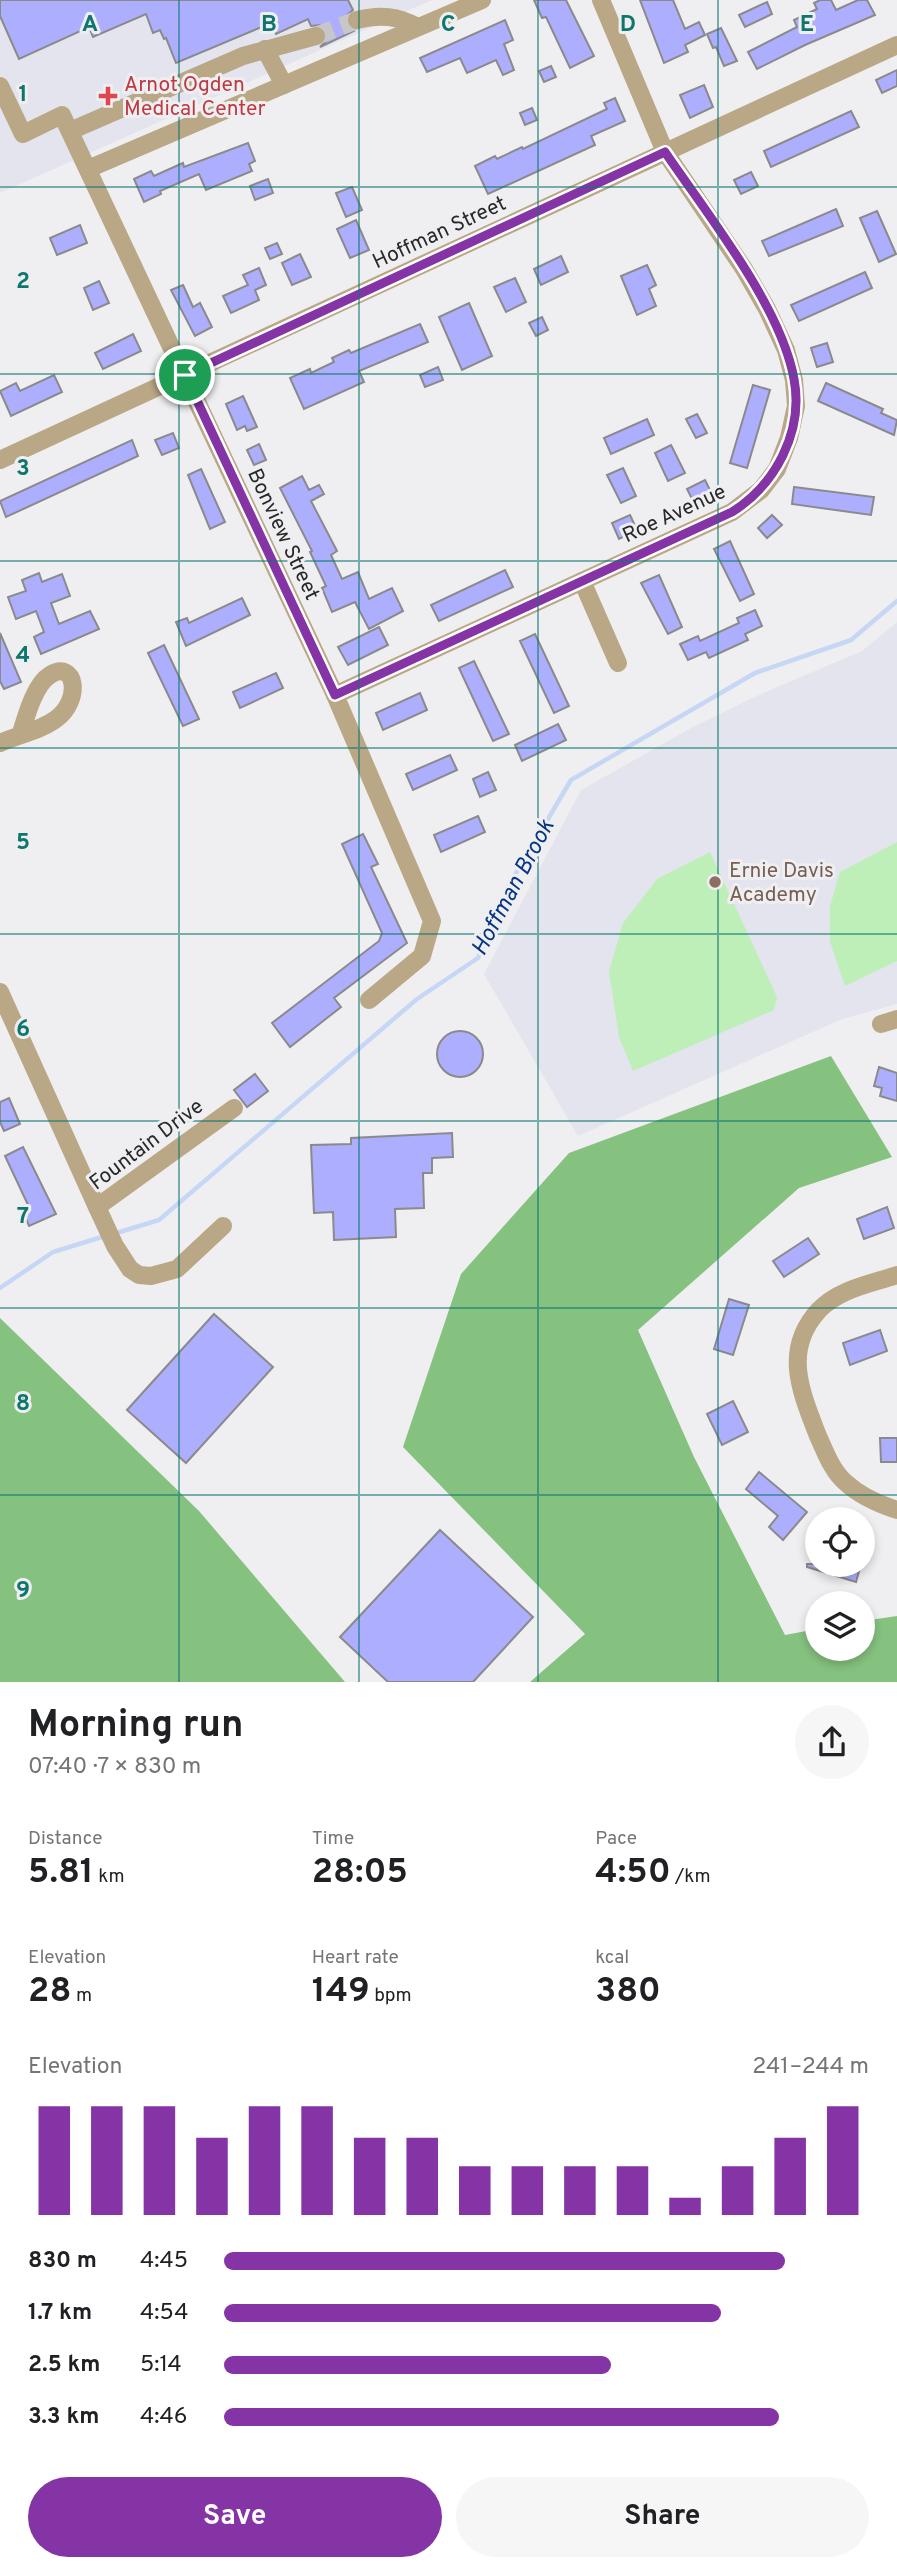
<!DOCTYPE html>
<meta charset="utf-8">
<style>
body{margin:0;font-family:Overpass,sans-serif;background:#f6f6f6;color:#202124;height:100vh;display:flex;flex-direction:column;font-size:26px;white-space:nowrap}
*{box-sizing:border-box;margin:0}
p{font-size:23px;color:#757577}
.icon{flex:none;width:38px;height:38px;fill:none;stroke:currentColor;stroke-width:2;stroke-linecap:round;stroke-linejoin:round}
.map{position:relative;height:1682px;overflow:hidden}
.drawer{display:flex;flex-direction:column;background:#fff;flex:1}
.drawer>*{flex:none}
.fabs{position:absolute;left:805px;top:1507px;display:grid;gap:14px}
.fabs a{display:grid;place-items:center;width:70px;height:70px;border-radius:50%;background:#fff;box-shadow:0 4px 10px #0003;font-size:35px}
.pin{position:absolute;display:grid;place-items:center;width:60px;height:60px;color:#fff;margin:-30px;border:4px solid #fff;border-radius:50%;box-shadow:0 2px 7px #0007}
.round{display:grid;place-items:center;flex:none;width:74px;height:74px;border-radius:37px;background:#f6f6f6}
.overview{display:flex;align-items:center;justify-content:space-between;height:119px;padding:0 28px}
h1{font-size:38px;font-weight:700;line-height:52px}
.figures{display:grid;grid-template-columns:repeat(3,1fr);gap:10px;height:119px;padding:7px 28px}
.figures div{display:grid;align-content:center}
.figures b{font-size:35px;font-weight:700}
.figures small{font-size:19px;font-weight:400}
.figures p{font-size:19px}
.chart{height:196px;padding:14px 28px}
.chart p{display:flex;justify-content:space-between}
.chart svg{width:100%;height:126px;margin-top:7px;stroke:#8434a4;stroke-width:6}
.button{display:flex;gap:14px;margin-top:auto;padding:14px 28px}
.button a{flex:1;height:80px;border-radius:42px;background:#8434a4;color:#fff;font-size:28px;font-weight:700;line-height:80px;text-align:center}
.button a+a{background:#f6f6f6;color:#202124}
ul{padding:0 28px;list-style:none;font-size:23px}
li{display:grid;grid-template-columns:112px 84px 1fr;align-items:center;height:52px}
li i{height:18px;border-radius:9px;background:#8434a4}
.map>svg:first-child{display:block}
.built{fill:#e3e4ed}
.green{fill:#bfefb8}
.forest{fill:#86c27f}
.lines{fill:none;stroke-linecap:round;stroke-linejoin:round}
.stream{stroke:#c6d7f5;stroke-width:4.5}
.building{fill:#adaffe;stroke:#8a8a8c;stroke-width:2}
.minor-tunnel{stroke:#c7c7c9;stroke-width:18;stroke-dasharray:18 9;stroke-linecap:butt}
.minor{stroke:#b9a785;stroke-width:18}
.route-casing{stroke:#fff;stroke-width:14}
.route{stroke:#8434a4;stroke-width:9}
.grid{fill:none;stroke:#0f766e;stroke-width:2;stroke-opacity:0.55}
.health-dot{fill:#e0444e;stroke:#efeff1;stroke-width:2.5}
.education-dot{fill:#8d6e63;stroke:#efeff1;stroke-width:2.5}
.labels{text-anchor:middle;stroke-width:6;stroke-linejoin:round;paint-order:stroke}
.health-label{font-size:21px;fill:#be3a42;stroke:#efeff1;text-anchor:start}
.street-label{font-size:21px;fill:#29292a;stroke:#efeff1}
.education-label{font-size:21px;fill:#785e54;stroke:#efeff1;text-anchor:start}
.water-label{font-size:23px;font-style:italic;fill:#053584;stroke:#efeff1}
.grid-label{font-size:23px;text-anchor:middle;font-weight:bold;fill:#0f766e;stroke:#efeff1;stroke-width:6;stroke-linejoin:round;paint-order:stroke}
</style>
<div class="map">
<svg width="897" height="1682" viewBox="0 0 897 1682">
<rect width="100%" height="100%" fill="#efeff1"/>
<!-- built -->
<g class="built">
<path d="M 0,0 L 432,0 L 0,193 Z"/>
<path d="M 897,622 L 897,1004 L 842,1019 L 578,1136 L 484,974 L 581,790 L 693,727 L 763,693 L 862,651 Z"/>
</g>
<!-- green -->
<g class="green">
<path d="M 897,842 L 897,961 L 845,986 L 830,942 L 830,906 L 840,872 Z"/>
<path d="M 710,852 L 777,997 L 774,1010 L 633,1071 L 619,1037 L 609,971 L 623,923 L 657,879 Z"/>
</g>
<!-- forest -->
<g class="forest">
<path d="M 831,1056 L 892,1157 L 799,1188 L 638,1330 L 694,1457 L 785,1635 L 817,1629 L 817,1648 L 863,1648 L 863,1621 L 897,1616 L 897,1682 L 530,1682 L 585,1634 L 403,1447 L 461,1274 L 569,1153 Z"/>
<path d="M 0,1318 L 199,1511 L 345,1682 L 0,1682 Z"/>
</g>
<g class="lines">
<!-- stream -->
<g class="stream">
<path d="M 113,1234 L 159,1220 L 417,999 L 478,958 L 509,885 L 571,780 L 755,673 L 851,640 L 897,601"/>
<path d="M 0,1288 L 53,1252 L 105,1236"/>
</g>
</g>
<!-- building -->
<g class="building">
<path d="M 0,0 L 348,0 L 353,10 L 346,16 L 346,22 L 354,31 L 320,47 L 327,40 L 327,32 L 320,25 L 311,26 L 308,19 L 276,34 L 271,23 L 176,63 L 166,38 L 164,39 L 160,30 L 153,33 L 146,14 L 93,37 L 89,27 L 19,59 L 0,16 Z"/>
<path d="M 534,0 L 566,0 L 594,56 L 570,68 L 546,17 L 542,18 Z"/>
<path d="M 640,0 L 673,0 L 685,29 L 699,22 L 705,35 L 685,45 L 688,52 L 664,63 Z"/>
<path d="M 820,0 L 831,0 L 836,10 L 858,0 L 867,0 L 875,15 L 805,45 L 757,69 L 748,52 L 797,27 L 794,20 L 817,9 L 814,3 Z"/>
<path d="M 767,2 L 772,14 L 745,27 L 739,15 Z"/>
<path d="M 505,20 L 513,40 L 504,44 L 514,70 L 503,75 L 496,60 L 467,73 L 460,58 L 427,72 L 420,58 Z"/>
<path d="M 721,28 L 737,61 L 724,66 L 716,47 L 713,48 L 707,34 Z"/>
<path d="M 551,66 L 556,77 L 544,82 L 539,71 Z"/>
<path d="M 897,70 L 897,86 L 882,93 L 876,80 Z"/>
<path d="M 704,85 L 713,107 L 690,118 L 680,95 Z"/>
<path d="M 615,98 L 625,121 L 591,136 L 595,145 L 488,194 L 475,166 L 495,156 L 497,159 L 522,147 L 523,149 L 607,109 L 604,103 Z"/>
<path d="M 532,108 L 537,120 L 525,125 L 520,113 Z"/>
<path d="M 851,111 L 859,127 L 771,167 L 764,151 Z"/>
<path d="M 248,143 L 255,161 L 249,164 L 252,171 L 206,190 L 199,174 L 160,191 L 161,194 L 144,202 L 134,179 L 151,171 L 154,176 L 183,163 L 184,167 Z"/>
<path d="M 751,172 L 758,186 L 741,194 L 734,180 Z"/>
<path d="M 268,179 L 273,193 L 255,200 L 250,186 Z"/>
<path d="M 352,187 L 362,210 L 346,217 L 336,193 Z"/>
<path d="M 836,209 L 843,226 L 769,256 L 762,241 Z"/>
<path d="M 877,211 L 896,254 L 879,262 L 860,218 Z"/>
<path d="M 356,220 L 369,250 L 350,258 L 337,229 Z"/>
<path d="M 80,225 L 87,243 L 57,255 L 50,238 Z"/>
<path d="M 277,243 L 282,254 L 270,259 L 265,248 Z"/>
<path d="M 300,254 L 311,277 L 292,285 L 282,263 Z"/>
<path d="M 561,256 L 568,272 L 541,285 L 534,269 Z"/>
<path d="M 647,265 L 656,285 L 649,289 L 656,306 L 637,315 L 621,276 Z"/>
<path d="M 259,268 L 266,285 L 255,290 L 259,300 L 231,313 L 223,296 L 248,285 L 243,275 Z"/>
<path d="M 865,272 L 872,288 L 799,321 L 791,305 Z"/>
<path d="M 515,278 L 526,302 L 506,312 L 494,287 Z"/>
<path d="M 99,281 L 109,303 L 93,310 L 84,288 Z"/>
<path d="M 183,285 L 193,307 L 200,303 L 212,327 L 195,336 L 171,290 Z"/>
<path d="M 469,303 L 492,356 L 462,370 L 439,317 Z"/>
<path d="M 542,317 L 548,330 L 536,336 L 529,323 Z"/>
<path d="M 420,324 L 428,342 L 359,371 L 364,382 L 304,409 L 290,378 L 310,369 L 311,373 L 334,362 L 332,358 L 349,350 L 351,353 Z"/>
<path d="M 133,334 L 141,351 L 103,369 L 95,353 Z"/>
<path d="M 827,343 L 833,362 L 817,367 L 811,348 Z"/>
<path d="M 438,367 L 443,380 L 425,387 L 420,375 Z"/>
<path d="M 54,375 L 62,392 L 11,416 L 0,391 L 16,383 L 20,391 Z"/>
<path d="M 826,383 L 883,409 L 881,413 L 897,420 L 894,435 L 818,401 Z"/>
<path d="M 753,385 L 770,390 L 747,468 L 730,463 Z"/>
<path d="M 243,396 L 257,427 L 247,431 L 245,426 L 237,430 L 226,404 Z"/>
<path d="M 697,414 L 707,433 L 696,438 L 686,419 Z"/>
<path d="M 647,419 L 654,435 L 611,454 L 604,438 Z"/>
<path d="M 173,433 L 179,448 L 162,455 L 155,440 Z"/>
<path d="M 132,440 L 138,456 L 6,517 L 0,501 Z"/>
<path d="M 259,444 L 266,460 L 254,465 L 247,450 Z"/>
<path d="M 671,445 L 685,473 L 668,481 L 655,453 Z"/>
<path d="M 623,468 L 636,496 L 621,503 L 607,475 Z"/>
<path d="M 201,469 L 225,522 L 210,529 L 188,475 Z"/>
<path d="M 302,476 L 309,490 L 319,485 L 324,494 L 311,501 L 337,551 L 331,555 L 342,579 L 358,572 L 369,599 L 392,588 L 403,611 L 369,629 L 355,602 L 332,612 L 322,588 L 326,586 L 310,552 L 312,551 L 280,488 Z"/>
<path d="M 705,480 L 712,494 L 694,503 L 687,489 Z"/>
<path d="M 794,487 L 874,497 L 871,515 L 792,504 Z"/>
<path d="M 630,515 L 637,530 L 619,539 L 612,523 Z"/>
<path d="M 772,515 L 782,525 L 767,538 L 758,528 Z"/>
<path d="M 730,541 L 754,594 L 740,601 L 714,549 Z"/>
<path d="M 505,570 L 513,587 L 439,621 L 431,605 Z"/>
<path d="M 39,573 L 42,582 L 62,574 L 70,596 L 51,603 L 59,624 L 90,611 L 99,629 L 41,654 L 34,637 L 44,632 L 36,611 L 16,619 L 8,597 L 26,591 L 22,580 Z"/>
<path d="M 659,575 L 682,627 L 668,634 L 641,583 Z"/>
<path d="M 242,598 L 250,615 L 186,646 L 176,622 L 187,618 L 189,623 Z"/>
<path d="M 755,610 L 762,626 L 745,634 L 748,640 L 709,658 L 706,652 L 688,660 L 680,644 L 698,636 L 700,641 L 739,623 L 737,618 Z"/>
<path d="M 379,627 L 388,645 L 348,665 L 338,647 Z"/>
<path d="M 0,633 L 21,682 L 4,689 L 0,681 Z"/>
<path d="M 535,634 L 569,706 L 554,713 L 520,641 Z"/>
<path d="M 164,645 L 199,719 L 183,726 L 148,653 Z"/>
<path d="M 474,661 L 509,734 L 493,741 L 459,668 Z"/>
<path d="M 276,673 L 283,688 L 240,708 L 233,692 Z"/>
<path d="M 420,693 L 427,710 L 383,730 L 376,713 Z"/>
<path d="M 558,724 L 566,740 L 522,761 L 515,745 Z"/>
<path d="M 450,755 L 457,770 L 413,790 L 406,774 Z"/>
<path d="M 488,772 L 496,790 L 480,797 L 473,779 Z"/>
<path d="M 478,816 L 485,832 L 441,852 L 434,835 Z"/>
<path d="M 363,834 L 378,864 L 371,867 L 407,943 L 334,998 L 341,1007 L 290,1047 L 272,1023 L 379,941 L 382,933 L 342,844 Z"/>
<circle cx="460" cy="1054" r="23"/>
<path d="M 879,1067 L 897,1073 L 897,1101 L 880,1096 L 882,1088 L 874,1086 Z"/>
<path d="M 255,1074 L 268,1091 L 247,1107 L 234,1090 Z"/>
<path d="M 9,1098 L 20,1124 L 4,1131 L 0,1122 L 0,1102 Z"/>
<path d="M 452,1133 L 453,1157 L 432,1158 L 432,1173 L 423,1173 L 424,1208 L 395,1209 L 396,1237 L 334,1240 L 333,1212 L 314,1213 L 311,1145 L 351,1144 L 351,1138 Z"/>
<path d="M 23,1147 L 56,1214 L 29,1226 L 22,1210 L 29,1207 L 5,1156 Z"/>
<path d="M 887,1207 L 894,1228 L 864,1239 L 857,1219 Z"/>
<path d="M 808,1238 L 819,1254 L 784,1277 L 773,1261 Z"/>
<path d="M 729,1299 L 749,1305 L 733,1355 L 714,1349 Z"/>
<path d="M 214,1314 L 273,1367 L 186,1463 L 127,1410 Z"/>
<path d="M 880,1330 L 887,1351 L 850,1365 L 843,1343 Z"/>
<path d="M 733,1401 L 748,1432 L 722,1445 L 707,1414 Z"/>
<path d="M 880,1438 L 897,1438 L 897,1462 L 881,1462 Z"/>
<path d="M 759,1472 L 807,1512 L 783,1540 L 769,1527 L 778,1516 L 746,1489 Z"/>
<path d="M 440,1530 L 533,1617 L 473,1682 L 388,1682 L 340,1637 Z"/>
<path d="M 807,1564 L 861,1564 L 856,1582 L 807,1567 Z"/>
</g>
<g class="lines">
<!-- minor-tunnel -->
<path class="minor-tunnel" d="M 316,36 L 357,20"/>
<!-- minor -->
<g class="minor">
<path d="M 357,20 C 381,14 397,16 418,27"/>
<path d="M 265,49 L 284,85"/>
<path d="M 0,86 L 23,134 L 62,115 L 335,695 L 432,921 L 422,956 L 369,1000"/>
<path d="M 70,131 L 243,56 L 316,36"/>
<path d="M 88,169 L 482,0"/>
<path d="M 0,460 L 897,45"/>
<path d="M 582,581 L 618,663"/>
<path d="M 335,695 L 732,512 L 761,490 L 777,469 L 789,438 L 796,406 L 794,380 L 786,350 L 767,309 L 744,269 L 665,152 L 601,0"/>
<path d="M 0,743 C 17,735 40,731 56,719 C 82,700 76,659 50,675 C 34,685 26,717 21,733"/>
<path d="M 0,992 L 97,1207 L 115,1246 L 130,1269 L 139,1275 L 151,1276 L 177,1269 L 223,1226"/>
<path d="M 881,1024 L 897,1019"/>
<path d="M 97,1207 L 234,1108"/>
<path d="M 897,1275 C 870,1284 839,1289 819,1310 C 782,1350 801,1392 818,1436 C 825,1451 832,1471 845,1482 C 860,1496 878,1504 897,1510"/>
</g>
</g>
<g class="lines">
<!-- route casing -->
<g class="route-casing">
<path id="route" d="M 665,152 C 707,214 781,306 794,379 C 804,432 775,485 732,512 L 335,695 L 185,375 Z"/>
</g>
<!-- route -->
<use href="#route" class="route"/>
</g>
<!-- grid -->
<path class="grid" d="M 179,0 L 179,1682M 359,0 L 359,1682M 538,0 L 538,1682M 718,0 L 718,1682M 0,187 L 897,187M 0,374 L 897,374M 0,561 L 897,561M 0,748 L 897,748M 0,934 L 897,934M 0,1121 L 897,1121M 0,1308 L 897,1308M 0,1495 L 897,1495"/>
<!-- markers -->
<path class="health-dot" d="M104.5 85.5h7v7h7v7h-7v7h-7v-7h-7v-7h7z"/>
<circle class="education-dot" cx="715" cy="882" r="7"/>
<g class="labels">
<!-- health labels -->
<g class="health-label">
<text x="124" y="91">Arnot Ogden<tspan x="124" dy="24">Medical Center</tspan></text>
</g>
<!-- street labels -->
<g class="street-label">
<text transform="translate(439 232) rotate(-25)" y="7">Hoffman Street</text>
<text transform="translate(674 513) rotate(-25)" y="7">Roe Avenue</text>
<text transform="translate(284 534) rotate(65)" y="7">Bonview Street</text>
<text transform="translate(146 1144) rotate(-37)" y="7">Fountain Drive</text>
</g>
<!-- education labels -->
<g class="education-label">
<text x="729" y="877">Ernie Davis<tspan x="729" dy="24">Academy</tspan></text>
</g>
<!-- water labels -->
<g class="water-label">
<text transform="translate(512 887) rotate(-62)" y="8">Hoffman Brook</text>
</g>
</g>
<g class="grid-label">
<text x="90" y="31">A</text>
<text x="269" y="31">B</text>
<text x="448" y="31">C</text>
<text x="628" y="31">D</text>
<text x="807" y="31">E</text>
<text x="23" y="101">1</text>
<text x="23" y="288">2</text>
<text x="23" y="475">3</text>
<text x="23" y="662">4</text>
<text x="23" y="849">5</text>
<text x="23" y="1036">6</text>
<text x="23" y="1223">7</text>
<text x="23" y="1410">8</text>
<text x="23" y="1597">9</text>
</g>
</svg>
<div class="fabs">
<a><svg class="icon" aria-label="locate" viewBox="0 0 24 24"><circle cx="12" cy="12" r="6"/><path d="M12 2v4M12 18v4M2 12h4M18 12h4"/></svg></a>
<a><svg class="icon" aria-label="layers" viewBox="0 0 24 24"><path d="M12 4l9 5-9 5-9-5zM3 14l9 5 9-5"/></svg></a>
</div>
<div class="pin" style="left:185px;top:375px;background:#1e9e55"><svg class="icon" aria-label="arrive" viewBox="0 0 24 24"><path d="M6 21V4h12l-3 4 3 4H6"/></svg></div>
</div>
<section class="drawer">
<div class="overview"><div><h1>Morning run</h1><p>07:40 · 7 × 830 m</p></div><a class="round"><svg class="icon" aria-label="share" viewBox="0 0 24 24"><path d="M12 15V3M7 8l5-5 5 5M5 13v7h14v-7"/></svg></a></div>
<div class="figures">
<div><p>Distance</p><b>5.81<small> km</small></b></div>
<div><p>Time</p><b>28:05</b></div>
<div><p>Pace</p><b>4:50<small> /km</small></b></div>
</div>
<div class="figures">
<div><p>Elevation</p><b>28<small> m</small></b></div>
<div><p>Heart rate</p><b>149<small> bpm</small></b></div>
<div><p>kcal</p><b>380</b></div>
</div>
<div class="chart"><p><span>Elevation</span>241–244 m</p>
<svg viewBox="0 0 160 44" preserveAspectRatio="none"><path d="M5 44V6M15 44V6M25 44V6M35 44V17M45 44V6M55 44V6M65 44V17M75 44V17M85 44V27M95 44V27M105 44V27M115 44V27M125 44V38M135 44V27M145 44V17M155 44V6"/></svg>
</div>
<ul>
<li><b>830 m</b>4:45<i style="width:87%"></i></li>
<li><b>1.7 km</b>4:54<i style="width:77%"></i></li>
<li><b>2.5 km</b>5:14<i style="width:60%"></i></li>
<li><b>3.3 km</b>4:46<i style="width:86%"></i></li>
</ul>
<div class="button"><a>Save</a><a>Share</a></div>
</section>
